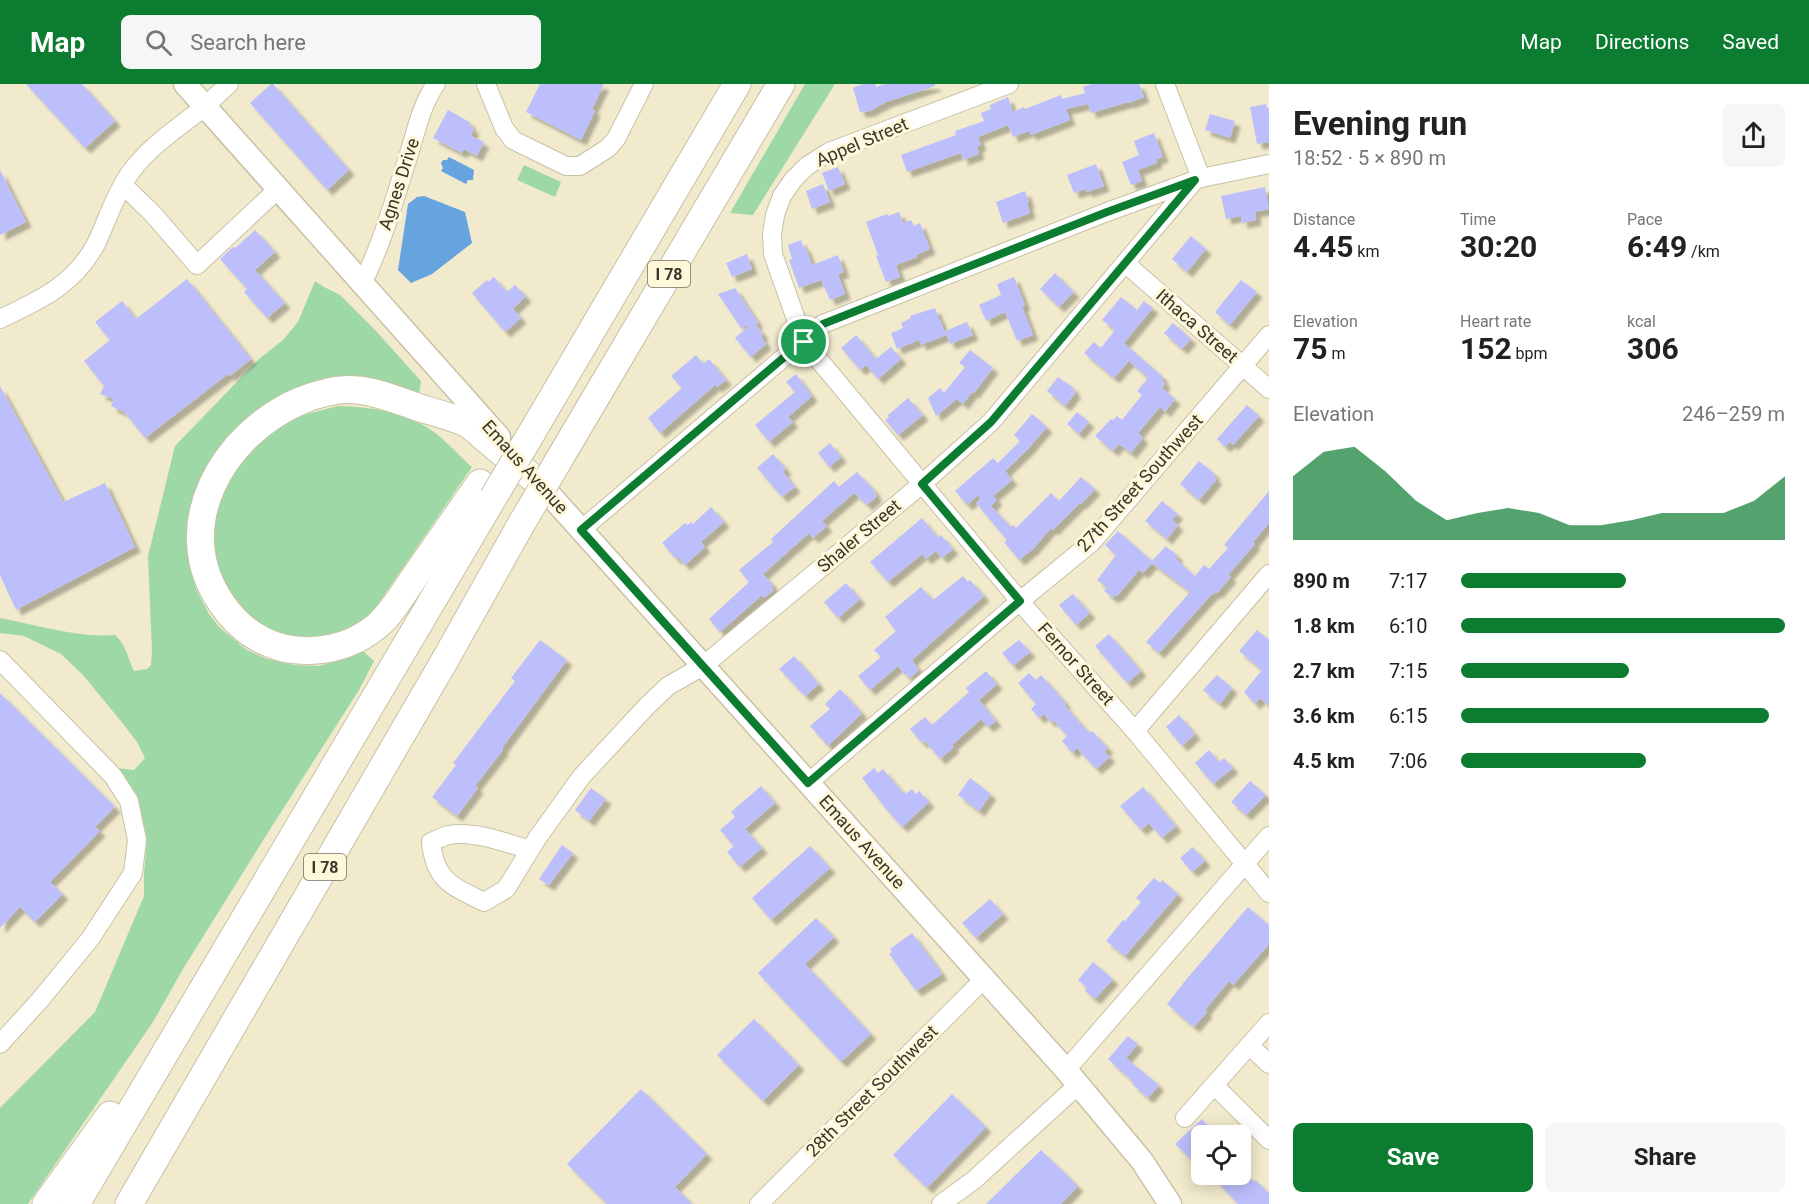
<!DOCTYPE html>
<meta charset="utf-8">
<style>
body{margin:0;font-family:Roboto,sans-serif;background:#f6f6f6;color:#222;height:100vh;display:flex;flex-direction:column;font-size:22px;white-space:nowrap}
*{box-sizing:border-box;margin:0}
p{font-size:20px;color:#767676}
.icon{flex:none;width:33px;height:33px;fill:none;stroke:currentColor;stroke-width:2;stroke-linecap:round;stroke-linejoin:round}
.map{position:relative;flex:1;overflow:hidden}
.details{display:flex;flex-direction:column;background:#fff;width:540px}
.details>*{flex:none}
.fabs{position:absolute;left:1191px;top:1041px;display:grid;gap:12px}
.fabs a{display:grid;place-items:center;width:60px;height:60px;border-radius:9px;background:#fff;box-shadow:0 3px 15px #0003;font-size:30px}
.pin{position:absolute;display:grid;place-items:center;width:51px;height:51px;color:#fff;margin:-26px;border:3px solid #fff;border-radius:50%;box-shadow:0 2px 6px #0007}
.round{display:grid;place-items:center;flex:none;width:63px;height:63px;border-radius:9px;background:#f6f6f6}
.head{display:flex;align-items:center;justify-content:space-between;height:102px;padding:0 24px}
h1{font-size:33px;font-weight:700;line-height:45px}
.figures{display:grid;grid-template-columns:repeat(3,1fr);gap:9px;height:102px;padding:6px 24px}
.figures div{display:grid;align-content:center}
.figures b{font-size:30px;font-weight:700}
.figures small{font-size:16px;font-weight:400}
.figures p{font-size:16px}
.chart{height:168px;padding:12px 24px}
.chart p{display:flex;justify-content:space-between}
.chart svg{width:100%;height:108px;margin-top:6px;fill:#0c7c31;opacity:.7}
.primary-button{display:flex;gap:12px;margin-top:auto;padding:12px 24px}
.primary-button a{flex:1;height:69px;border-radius:9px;background:#0c7c31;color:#fff;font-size:24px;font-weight:700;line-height:69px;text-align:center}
.primary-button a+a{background:#f6f6f6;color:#222}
ul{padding:0 24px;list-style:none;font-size:20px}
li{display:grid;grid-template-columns:96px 72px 1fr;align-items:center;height:45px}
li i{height:15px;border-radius:8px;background:#0c7c31}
header{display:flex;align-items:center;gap:36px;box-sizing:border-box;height:84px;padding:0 30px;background:#0c7c31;color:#fff}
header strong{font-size:28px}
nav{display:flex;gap:33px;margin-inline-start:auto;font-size:21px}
.search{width:420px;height:54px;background:#f6f6f6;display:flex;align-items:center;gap:15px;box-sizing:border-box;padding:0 21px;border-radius:9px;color:#767676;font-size:22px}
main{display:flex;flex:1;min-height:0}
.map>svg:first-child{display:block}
.green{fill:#9fd8a7}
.water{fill:#66a4df}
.building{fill:#bcbffc;filter:url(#shadow)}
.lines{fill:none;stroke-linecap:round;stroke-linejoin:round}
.minor-casing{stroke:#c8c1a5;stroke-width:20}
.major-casing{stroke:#c8c1a5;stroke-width:25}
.highway-casing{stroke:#c8c1a5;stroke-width:29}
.minor{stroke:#fff;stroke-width:18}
.major{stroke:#fff;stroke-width:22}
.highway{stroke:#fff;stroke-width:27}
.highway-bridge-casing{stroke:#c8c1a5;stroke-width:29;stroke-linecap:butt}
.highway-bridge{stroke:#fff;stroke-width:27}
.route-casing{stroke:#fff;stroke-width:12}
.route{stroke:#0c7c31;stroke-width:8}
.labels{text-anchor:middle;stroke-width:6;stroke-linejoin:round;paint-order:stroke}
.shield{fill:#fef7d9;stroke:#74705e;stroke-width:1.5}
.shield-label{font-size:16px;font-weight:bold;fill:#39362a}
.street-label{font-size:18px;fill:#39362a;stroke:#fef7d9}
</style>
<header>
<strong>Map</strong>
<div class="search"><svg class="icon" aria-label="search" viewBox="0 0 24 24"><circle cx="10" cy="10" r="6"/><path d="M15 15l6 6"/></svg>Search here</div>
<nav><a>Map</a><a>Directions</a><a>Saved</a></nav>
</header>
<main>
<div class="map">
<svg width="1269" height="1120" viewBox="0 0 1269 1120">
<defs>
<filter id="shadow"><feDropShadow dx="5.5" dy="5.5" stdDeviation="1.5" flood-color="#0004"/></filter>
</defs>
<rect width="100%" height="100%" fill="#f1eacc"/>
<!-- green -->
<g class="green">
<path d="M 805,0 L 835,0 L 753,131 L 730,129 Z"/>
<path d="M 524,81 L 561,98 L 555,113 L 517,96 Z"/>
<path d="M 315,197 L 324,203 L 340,211 L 376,247 L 421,297 L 419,310 L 394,307 L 250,337 L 191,474 L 196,505 L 209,530 L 220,544 L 247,566 L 267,575 L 294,581 L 318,582 L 338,577 L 362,566 L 374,577 L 359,606 L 267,750 L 183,885 L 153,938 L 41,1101 L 28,1120 L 0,1120 L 0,1024 L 95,928 L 144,812 L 144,790 L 147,755 L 136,712 L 116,684 L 134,686 L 145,674 L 137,658 L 124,641 L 83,591 L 61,570 L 24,552 L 0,549 L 0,534 C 38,541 76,554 115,551 C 127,562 127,573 134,587 L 147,585 L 151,581 L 152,568 L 148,472 L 175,362 L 259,275 L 283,256 L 298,238 Z"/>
<path d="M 338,322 C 371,323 402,327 431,346 C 446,356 458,371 472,383 L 376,523 L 365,536 L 326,559 L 260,550 L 217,495 L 213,464 L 216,430 L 221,415 L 230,394 L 240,380 L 267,351 L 299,332 Z"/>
</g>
<!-- water -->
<g class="water">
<path d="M 449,73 L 474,86 L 473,96 L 468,96 L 466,100 L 441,87 L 443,84 L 441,79 L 443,76 L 447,76 Z"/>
<path d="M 424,112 L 465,128 L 472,159 L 432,190 L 411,199 L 398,186 L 408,120 L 417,113 Z"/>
</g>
<!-- building -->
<g class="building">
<path d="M 26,0 L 82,0 L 115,37 L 85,64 Z"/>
<path d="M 271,0 L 273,0 L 349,86 L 327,106 L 250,19 Z"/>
<path d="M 540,0 L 604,0 L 592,25 L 595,27 L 581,56 L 526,28 Z"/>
<path d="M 863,0 L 875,0 L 876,3 L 885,0 L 935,0 L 935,2 L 886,18 L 870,27 L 860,28 L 853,4 Z"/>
<path d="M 1092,0 L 1139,0 L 1144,13 L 1129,19 L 1128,18 L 1091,29 L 1088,20 L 1066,25 L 1070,36 L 1031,51 L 1029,47 L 1013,53 L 1008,41 L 978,53 L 981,61 L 977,63 L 979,70 L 963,76 L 961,69 L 907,88 L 901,71 L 956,51 L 955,47 L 984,37 L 981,29 L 991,25 L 990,21 L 1008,13 L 1013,28 L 1024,23 L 1025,25 L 1061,11 L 1062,15 L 1085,9 L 1083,3 Z"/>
<path d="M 1266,20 L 1267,24 L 1269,24 L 1269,58 L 1257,60 L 1250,23 Z"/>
<path d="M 448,26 L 471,39 L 469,42 L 474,44 L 471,52 L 484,58 L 477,72 L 464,65 L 462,69 L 433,54 Z"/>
<path d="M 1210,30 L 1235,37 L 1230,54 L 1205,46 Z"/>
<path d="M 1154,49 L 1163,73 L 1156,75 L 1157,79 L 1138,86 L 1142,97 L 1131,101 L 1122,78 L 1139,71 L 1134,57 Z"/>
<path d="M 1096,80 L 1104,102 L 1087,108 L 1086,105 L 1074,109 L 1067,91 Z"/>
<path d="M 838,83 L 845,100 L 829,107 L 822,89 Z"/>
<path d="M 0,86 L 26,138 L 0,151 Z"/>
<path d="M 823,100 L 830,118 L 812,125 L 806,107 Z"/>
<path d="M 1265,103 L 1269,125 L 1255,128 L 1256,136 L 1242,139 L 1241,132 L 1226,135 L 1221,112 Z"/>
<path d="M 1025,107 L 1029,119 L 1027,119 L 1030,129 L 1003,139 L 996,118 Z"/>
<path d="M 899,128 L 903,139 L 911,136 L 914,142 L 920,139 L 930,165 L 916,171 L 917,173 L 896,181 L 900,193 L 886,198 L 876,172 L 878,171 L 866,138 L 887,130 L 888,132 Z"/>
<path d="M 255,146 L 275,168 L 255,186 L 285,219 L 267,234 L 244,208 L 247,205 L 220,175 L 233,163 L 235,164 Z"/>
<path d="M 1191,152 L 1206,165 L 1187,188 L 1172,175 Z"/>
<path d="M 801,156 L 803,163 L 805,162 L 812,181 L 838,171 L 844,188 L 838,190 L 845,210 L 830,216 L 821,196 L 799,204 L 789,176 L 792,175 L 788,161 Z"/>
<path d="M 747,170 L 752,185 L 732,193 L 726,179 Z"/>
<path d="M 1055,189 L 1074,208 L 1059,223 L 1040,205 Z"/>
<path d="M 494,193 L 507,208 L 515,201 L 526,212 L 513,225 L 521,234 L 505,248 L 472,209 L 487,196 L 488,198 Z"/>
<path d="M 1014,193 L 1025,221 L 1022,222 L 1033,251 L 1017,257 L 1005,228 L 986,237 L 979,221 L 1001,211 L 997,200 Z"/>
<path d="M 187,195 L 251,275 L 230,292 L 228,290 L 145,354 L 124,328 L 111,322 L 114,315 L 100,310 L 104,302 L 84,277 L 110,256 L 95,238 L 122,217 L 136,235 Z"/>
<path d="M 1241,196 L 1257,208 L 1230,241 L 1215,228 Z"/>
<path d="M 735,204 L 758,239 L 755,240 L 763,250 L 761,252 L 766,260 L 751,273 L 735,254 L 750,241 L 741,244 L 718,210 Z"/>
<path d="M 1121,213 L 1137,226 L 1144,217 L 1153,224 L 1124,259 L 1163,293 L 1161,295 L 1165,299 L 1162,304 L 1175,315 L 1165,328 L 1160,323 L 1138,349 L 1143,354 L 1131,369 L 1119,360 L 1113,367 L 1095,352 L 1111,335 L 1113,336 L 1117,332 L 1122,336 L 1142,311 L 1137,307 L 1148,294 L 1129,277 L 1114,294 L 1084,269 L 1094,258 L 1101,264 L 1115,246 L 1102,236 Z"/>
<path d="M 935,224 L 946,251 L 921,261 L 919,256 L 897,265 L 891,249 L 903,244 L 901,239 L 911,234 L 910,232 Z"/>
<path d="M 967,238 L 973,251 L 950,260 L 945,247 Z"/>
<path d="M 1173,239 L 1191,255 L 1182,265 L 1164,249 Z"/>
<path d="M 856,251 L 876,275 L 891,263 L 901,275 L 878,295 L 866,281 L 860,286 L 841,264 Z"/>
<path d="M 970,266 L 993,284 L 974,309 L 972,308 L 963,320 L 957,315 L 936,332 L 928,314 L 940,304 L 944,309 L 965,283 L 959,279 Z"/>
<path d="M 696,271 L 703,280 L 709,275 L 726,296 L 717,303 L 715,301 L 660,349 L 648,334 L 682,304 L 671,292 Z"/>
<path d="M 796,290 L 812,312 L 788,333 L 793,338 L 769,358 L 755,341 L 795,308 L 786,298 Z"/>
<path d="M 1058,293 L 1074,304 L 1072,306 L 1076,308 L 1065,322 L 1047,307 Z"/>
<path d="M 0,302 L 63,418 L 105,399 L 135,463 L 16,526 L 0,491 Z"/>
<path d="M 908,314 L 923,331 L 898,351 L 885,336 L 889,333 L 888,331 Z"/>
<path d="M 1247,321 L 1259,332 L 1233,361 L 1230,358 L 1225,363 L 1217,355 Z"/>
<path d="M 1077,328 L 1089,338 L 1079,350 L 1067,340 Z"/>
<path d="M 1032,330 L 1047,343 L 1027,366 L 1005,387 L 1012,396 L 993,412 L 997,416 L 991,422 L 1011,443 L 1014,441 L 1016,444 L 1051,409 L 1059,417 L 1081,393 L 1095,405 L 1081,420 L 1080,419 L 1053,446 L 1051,444 L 1034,464 L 1019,476 L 1004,458 L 1007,456 L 976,419 L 981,415 L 978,411 L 967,421 L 955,407 L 993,374 L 998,379 L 1020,357 L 1014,351 Z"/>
<path d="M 830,359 L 841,373 L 829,383 L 818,369 Z"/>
<path d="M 773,370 L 786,385 L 783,388 L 795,403 L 782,413 L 757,384 Z"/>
<path d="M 1199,377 L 1215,390 L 1213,392 L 1217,395 L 1199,416 L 1180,400 Z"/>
<path d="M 857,388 L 875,407 L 874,408 L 877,412 L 867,421 L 854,409 L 822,437 L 827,442 L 813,454 L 809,449 L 763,490 L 773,501 L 771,503 L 774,506 L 764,514 L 762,511 L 720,548 L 709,535 L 749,498 L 739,486 L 773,458 L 771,455 L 834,397 L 839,403 Z"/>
<path d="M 1269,407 L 1269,439 L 1253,458 L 1255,460 L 1228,491 L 1231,493 L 1217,509 L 1216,508 L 1211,511 L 1159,569 L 1146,558 L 1190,508 L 1152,479 L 1143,489 L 1139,486 L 1117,512 L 1116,511 L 1113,514 L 1104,507 L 1107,504 L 1097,496 L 1116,471 L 1105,461 L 1118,447 L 1152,477 L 1166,462 L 1178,472 L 1176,475 L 1195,492 L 1204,481 L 1209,485 L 1228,464 L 1224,461 Z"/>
<path d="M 1162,417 L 1178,430 L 1172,436 L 1178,441 L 1167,455 L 1145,437 Z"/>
<path d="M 711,423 L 724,438 L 701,458 L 705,463 L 685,481 L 678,473 L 676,475 L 662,459 L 685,439 L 688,441 L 691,438 L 693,440 Z"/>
<path d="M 922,434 L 938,454 L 941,451 L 953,465 L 942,474 L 936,467 L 926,475 L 922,470 L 888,498 L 870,478 Z"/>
<path d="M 963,492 L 968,498 L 970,496 L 984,512 L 912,576 L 919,586 L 910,594 L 907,590 L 905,591 L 898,582 L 870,606 L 858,592 L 881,573 L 874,566 L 896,547 L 885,533 L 921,503 L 933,516 Z"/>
<path d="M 846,499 L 860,515 L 838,534 L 824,518 Z"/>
<path d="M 1073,510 L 1090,529 L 1076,541 L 1059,521 Z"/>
<path d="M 1257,546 L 1269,556 L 1269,622 L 1260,614 L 1255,620 L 1244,608 L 1262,586 L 1239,567 Z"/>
<path d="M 1109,550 L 1141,587 L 1127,599 L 1095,562 Z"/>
<path d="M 540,556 L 567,576 L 502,664 L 503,666 L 475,702 L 478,704 L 457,732 L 432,713 L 456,681 L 453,679 L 515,597 L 511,594 Z"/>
<path d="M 1019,556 L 1030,568 L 1013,582 L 1002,569 Z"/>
<path d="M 794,572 L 819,600 L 805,612 L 779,585 Z"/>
<path d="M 986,587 L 997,600 L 979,616 L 996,637 L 988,643 L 981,635 L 952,661 L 954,663 L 940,675 L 925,657 L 922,659 L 910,645 L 925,633 L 932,641 L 969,608 L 966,604 Z"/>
<path d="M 1029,589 L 1036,596 L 1041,591 L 1065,618 L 1064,619 L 1067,624 L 1089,649 L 1092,647 L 1108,664 L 1104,667 L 1110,673 L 1096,685 L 1077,664 L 1072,669 L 1062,657 L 1067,652 L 1053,636 L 1050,638 L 1044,630 L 1039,634 L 1031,625 L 1036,620 L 1018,599 Z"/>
<path d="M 1217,591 L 1232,604 L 1220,620 L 1203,606 Z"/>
<path d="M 840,605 L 862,629 L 828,662 L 810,642 L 830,625 L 825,620 Z"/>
<path d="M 0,609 L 115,723 L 95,743 L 100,747 L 50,798 L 63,810 L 35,838 L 20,823 L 0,844 Z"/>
<path d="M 1179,631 L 1195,650 L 1182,662 L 1166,643 Z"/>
<path d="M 1209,666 L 1219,678 L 1224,674 L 1233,684 L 1213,700 L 1195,679 Z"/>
<path d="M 874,684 L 878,689 L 883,685 L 903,709 L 905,708 L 906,710 L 912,705 L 916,710 L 919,707 L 929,718 L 902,743 L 886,725 L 862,694 Z"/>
<path d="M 970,694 L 991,710 L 979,727 L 958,711 Z"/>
<path d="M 1250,697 L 1266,711 L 1246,731 L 1231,718 Z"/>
<path d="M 761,702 L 775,719 L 745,745 L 762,764 L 740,783 L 727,768 L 734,762 L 720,746 L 735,733 L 731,728 Z"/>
<path d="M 1143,703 L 1176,742 L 1162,754 L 1149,739 L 1141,746 L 1120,722 Z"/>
<path d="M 591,704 L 606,715 L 589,737 L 575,726 Z"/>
<path d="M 562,761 L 573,769 L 549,801 L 539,795 Z"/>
<path d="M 810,762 L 830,784 L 771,836 L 752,814 Z"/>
<path d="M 1193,763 L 1205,777 L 1192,788 L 1180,774 Z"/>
<path d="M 1154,794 L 1160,799 L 1162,796 L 1178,810 L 1125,872 L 1106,857 L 1123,836 L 1125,837 L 1141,818 L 1136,814 Z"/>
<path d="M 990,815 L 1003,830 L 976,854 L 962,839 Z"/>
<path d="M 1248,823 L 1269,841 L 1269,860 L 1233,901 L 1229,897 L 1205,926 L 1207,928 L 1194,943 L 1167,920 L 1185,897 Z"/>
<path d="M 816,834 L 834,853 L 805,880 L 871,950 L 841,978 L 758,889 Z"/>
<path d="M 912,849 L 942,890 L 916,907 L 889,870 L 892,868 L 890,865 Z"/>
<path d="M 1093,878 L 1113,895 L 1095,915 L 1085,907 L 1087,904 L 1078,896 Z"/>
<path d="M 754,935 L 799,981 L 763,1017 L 717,971 Z"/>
<path d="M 1128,952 L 1138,960 L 1126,974 L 1159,1001 L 1148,1014 L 1132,1000 L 1133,998 L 1108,975 Z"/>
<path d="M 641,1005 L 707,1070 L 675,1103 L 692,1120 L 607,1120 L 567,1080 Z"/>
<path d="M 952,1010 L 986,1043 L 927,1104 L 893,1071 Z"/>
<path d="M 1202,1035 L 1211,1046 L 1205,1052 L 1202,1052 L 1202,1086 L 1175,1060 Z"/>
<path d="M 1041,1066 L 1078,1102 L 1061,1120 L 986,1120 Z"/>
<path d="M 1210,1090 L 1246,1090 L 1254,1098 L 1256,1096 L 1269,1110 L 1269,1120 L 1238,1120 Z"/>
</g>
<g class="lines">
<!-- minor casing -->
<g class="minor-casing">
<g id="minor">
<path d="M 486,0 L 504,44 L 513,56 L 566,82 L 580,82 L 608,64 L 616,55 L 644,0"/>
<path d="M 1009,0 L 829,68 L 807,82 L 793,96 L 782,112 L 775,131 L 772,150 L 773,170 L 804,258 L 1029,528 L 1135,647 L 1269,809"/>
<path d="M 1165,0 L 1201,94"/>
<path d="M 123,101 L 153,130 L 197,181 L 278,105"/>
<path d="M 1125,179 L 1269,305"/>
<path d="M 362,200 C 382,160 394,117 408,73 C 416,48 421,21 436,0"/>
<path d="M 0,235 C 40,216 74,201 96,160 C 107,137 115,110 130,89 C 149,63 177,44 202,25 C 211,17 220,8 229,0"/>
<path d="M 581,446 L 823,240 L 1107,128 L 1201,94 L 1269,80"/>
<path d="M 0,576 L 113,692 L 129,717 L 137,756 L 133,789 L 90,855 L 40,916 L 0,960"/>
<path d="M 1135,647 L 1269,490"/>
<path d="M 808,699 L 1020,517 L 1092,458 L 1269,251"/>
<path d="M 530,766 C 507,759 473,746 449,751 C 443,752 437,756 431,758 C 435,797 452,802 484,818 L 506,805 L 538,753 L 582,692 L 646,623 L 668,602 L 703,582 L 922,400 L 991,338 L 1195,96"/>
<path d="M 1249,961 L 1269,980"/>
<path d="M 1066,986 L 1269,752"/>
<path d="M 1214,1001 L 1269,1056"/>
<path d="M 1185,1034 L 1269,939"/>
<path d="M 759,1120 L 985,894"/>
<path d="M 941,1120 L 974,1096 L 1078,1001"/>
</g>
</g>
<!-- major casing -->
<g class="major-casing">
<g id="major">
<path d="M 185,0 L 499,353"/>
<path d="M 532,391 L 1066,986 L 1142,1077 L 1170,1120"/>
</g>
</g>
<!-- highway casing -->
<g class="highway-casing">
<g id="highway">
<path d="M 531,350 L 737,0"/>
<path d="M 557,379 L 781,0"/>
<path d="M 480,399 C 460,428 439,458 418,488 C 405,506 394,527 377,542 C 351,564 315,571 283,564 C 257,557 237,542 222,520 C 168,443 223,350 300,317 C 316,310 339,304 357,306 C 379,308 402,318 423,325 C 437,329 452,333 466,339 C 473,343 480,350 487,356 C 504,370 522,385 539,399"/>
<path d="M 46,1120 L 110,1031"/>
<path d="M 76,1120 L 493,414"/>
<path d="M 129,1120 L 445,576 L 519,444"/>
</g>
</g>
<!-- minor -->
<use href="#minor" class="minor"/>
<!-- major -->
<use href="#major" class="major"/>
<!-- highway -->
<use href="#highway" class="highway"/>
<!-- highway-bridge casing -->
<g class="highway-bridge-casing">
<g id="highway-bridge">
<path d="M 493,414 L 531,350"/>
<path d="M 519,444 L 557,379"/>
</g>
</g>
<!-- highway-bridge -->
<use href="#highway-bridge" class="highway-bridge"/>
</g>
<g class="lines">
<!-- route casing -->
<g class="route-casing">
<path id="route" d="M 1195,96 L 991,338 L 922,400 L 1020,517 L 808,699 L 581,446 L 823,240 L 1107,128 Z"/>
</g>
<!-- route -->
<use href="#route" class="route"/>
</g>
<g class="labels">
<!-- shield labels -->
<g class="shield">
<rect x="648" y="177" width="42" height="26" rx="4.5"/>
<rect x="304" y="770" width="42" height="26" rx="4.5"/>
</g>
<g class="shield-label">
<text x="669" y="196">I 78</text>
<text x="325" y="789">I 78</text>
</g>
<!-- street labels -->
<g class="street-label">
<text transform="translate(862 58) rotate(-23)" y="6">Appel Street</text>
<text transform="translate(399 100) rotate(-72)" y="6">Agnes Drive</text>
<text transform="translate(1197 242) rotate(41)" y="6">Ithaca Street</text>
<text transform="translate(525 383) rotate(48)" y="6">Emaus Avenue</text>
<text transform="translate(1140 399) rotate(-48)" y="6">27th Street Southwest</text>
<text transform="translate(859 452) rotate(-40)" y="6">Shaler Street</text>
<text transform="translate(1076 580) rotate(48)" y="6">Fernor Street</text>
<text transform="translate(862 758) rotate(48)" y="6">Emaus Avenue</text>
<text transform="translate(872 1007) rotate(-45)" y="6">28th Street Southwest</text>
</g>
</g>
</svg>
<div class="fabs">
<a><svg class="icon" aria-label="locate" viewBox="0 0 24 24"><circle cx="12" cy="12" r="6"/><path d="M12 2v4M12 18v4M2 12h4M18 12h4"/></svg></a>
</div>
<div class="pin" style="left:804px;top:258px;background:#1e9e55"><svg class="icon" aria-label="arrive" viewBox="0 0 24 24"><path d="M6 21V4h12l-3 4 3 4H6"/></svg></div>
</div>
<section class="details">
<div class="head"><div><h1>Evening run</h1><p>18:52 · 5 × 890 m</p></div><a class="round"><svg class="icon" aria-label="share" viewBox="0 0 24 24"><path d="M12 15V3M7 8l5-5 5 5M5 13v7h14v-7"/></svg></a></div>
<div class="figures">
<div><p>Distance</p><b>4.45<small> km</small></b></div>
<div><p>Time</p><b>30:20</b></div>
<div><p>Pace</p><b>6:49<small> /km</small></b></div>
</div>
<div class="figures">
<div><p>Elevation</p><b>75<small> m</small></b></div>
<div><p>Heart rate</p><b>152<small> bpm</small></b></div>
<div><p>kcal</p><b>306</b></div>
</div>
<div class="chart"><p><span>Elevation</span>246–259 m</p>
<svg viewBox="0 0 160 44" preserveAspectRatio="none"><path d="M0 44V18L10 8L20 6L30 16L40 28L50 36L60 33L70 31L80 33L90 38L100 38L110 36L120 33L130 33L140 33L150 28L160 18V44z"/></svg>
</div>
<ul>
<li><b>890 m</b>7:17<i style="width:51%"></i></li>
<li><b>1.8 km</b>6:10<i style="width:100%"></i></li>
<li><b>2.7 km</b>7:15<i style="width:52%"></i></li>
<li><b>3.6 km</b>6:15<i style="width:95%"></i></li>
<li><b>4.5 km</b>7:06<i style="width:57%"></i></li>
</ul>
<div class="primary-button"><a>Save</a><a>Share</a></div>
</section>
</main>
